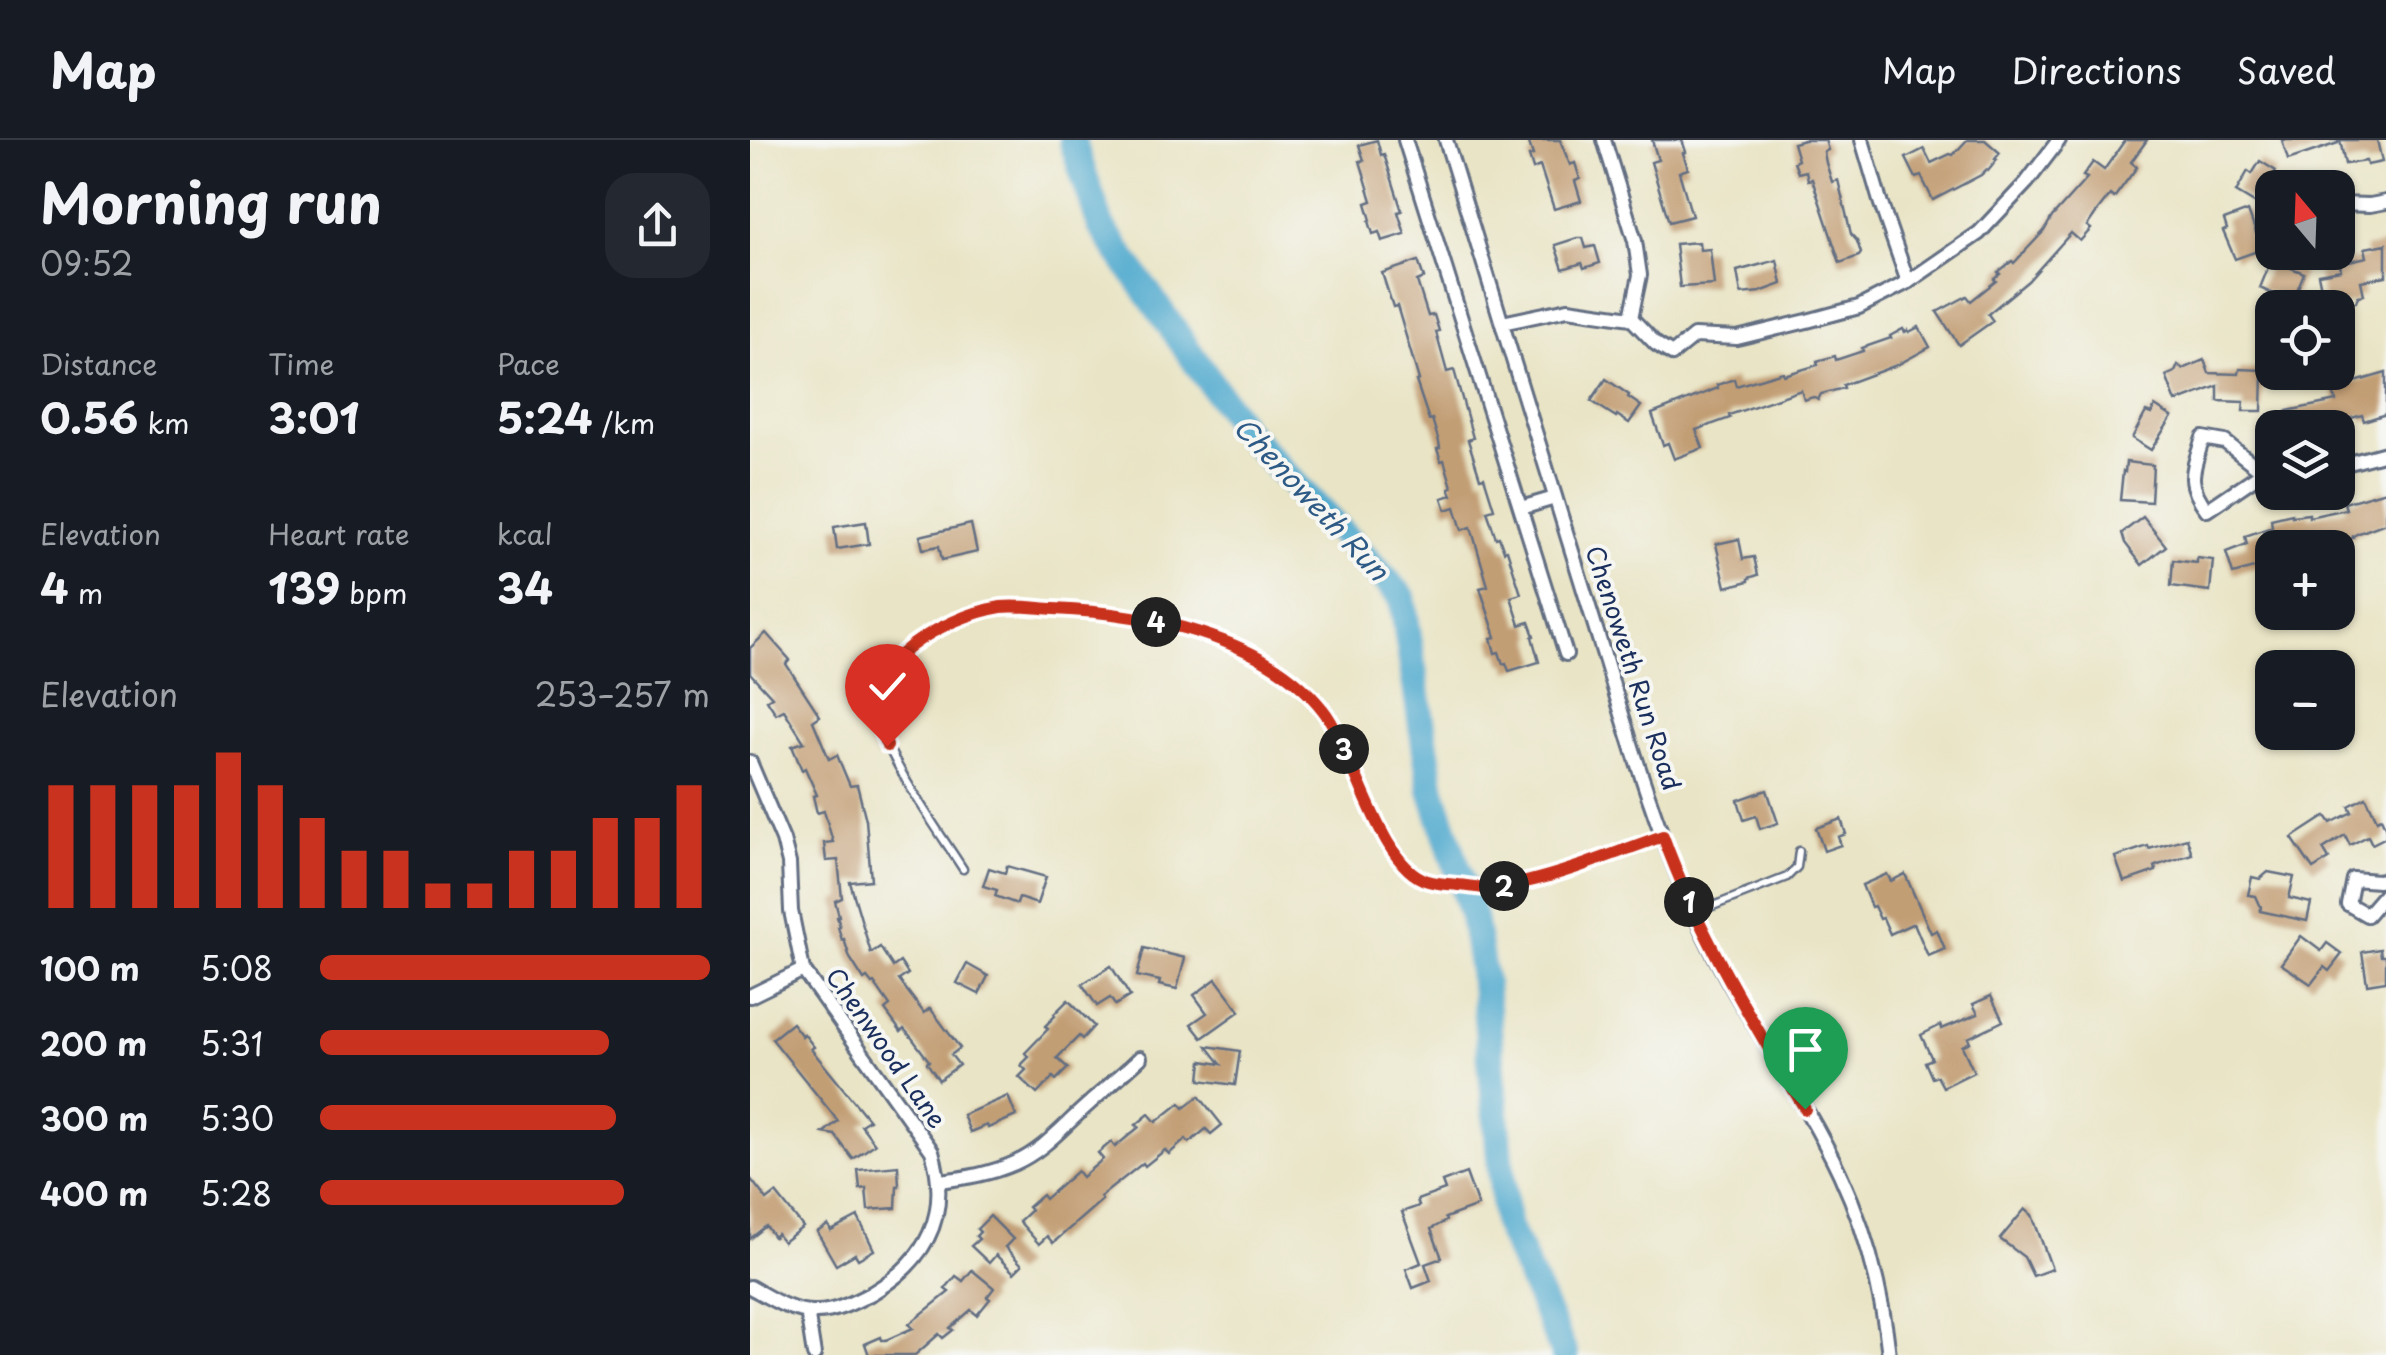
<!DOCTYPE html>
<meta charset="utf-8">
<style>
body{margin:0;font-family:"Playpen Sans",sans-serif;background:#242831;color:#f1f3f6;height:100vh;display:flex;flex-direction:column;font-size:38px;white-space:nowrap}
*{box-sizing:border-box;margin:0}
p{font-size:32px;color:#9ea1a6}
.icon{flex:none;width:55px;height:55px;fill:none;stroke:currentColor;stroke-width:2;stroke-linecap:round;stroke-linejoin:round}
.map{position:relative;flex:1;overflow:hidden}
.drawer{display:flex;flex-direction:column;background:#171b24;width:750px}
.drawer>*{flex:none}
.needle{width:65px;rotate:341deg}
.tools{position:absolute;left:1505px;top:30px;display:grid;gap:20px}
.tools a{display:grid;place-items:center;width:100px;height:100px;border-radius:20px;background:#171b24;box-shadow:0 2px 8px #0004;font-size:50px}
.pin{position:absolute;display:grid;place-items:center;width:85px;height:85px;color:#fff;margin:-102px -42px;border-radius:50% 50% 50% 0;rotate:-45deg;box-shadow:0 0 10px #0007}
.pin .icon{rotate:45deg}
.km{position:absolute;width:50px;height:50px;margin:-25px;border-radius:50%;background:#222;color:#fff;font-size:28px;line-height:50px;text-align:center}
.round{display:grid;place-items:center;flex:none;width:105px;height:105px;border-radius:30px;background:#242831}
.head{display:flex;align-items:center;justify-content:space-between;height:170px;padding:0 40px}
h1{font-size:55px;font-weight:700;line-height:75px}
.metrics{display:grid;grid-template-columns:repeat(3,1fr);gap:15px;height:170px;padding:10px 40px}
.metrics div{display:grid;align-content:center}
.metrics b{font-size:42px;font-weight:700}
.metrics small{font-size:28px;font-weight:400}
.metrics p{font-size:28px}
.chart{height:280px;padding:20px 40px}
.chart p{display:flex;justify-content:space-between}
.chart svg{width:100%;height:180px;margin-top:10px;stroke:#c8321e;stroke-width:6}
ul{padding:0 40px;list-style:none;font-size:32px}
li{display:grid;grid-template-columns:160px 120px 1fr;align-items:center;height:75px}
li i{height:25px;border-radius:12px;background:#c8321e}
header{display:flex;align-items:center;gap:60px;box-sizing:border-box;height:140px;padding:0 50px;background:#171b24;border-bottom:2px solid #363941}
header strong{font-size:48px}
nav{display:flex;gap:55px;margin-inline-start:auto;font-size:35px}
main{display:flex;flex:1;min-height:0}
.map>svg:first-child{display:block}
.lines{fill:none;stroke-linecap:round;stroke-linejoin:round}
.river{stroke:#52abcf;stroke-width:28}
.building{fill:#c29e74}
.service-casing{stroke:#636e82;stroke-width:11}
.minor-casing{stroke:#636e82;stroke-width:18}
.service{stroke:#fff;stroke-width:6}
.minor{stroke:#fff;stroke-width:12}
.route-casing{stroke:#fff;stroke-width:20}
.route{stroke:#c8321e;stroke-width:12}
.labels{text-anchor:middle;stroke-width:8;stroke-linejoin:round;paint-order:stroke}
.street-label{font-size:25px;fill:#1b2f5e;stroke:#f6f6f2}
.water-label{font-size:28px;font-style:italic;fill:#2e5a86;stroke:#f6f6f2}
</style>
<header>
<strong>Map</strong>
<nav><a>Map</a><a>Directions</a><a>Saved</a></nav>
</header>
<main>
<section class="drawer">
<div class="head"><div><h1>Morning run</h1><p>09:52</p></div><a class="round"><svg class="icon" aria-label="share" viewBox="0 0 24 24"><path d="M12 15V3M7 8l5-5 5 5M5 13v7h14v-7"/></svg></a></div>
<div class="metrics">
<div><p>Distance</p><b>0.56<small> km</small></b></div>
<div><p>Time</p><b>3:01</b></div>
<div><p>Pace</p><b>5:24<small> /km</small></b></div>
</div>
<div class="metrics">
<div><p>Elevation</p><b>4<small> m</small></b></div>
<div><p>Heart rate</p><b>139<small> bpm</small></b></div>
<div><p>kcal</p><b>34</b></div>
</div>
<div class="chart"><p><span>Elevation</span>253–257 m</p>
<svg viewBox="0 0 160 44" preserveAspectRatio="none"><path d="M5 44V14M15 44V14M25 44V14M35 44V14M45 44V6M55 44V14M65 44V22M75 44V30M85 44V30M95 44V38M105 44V38M115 44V30M125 44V30M135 44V22M145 44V22M155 44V14"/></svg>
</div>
<ul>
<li><b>100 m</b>5:08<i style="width:100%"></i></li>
<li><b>200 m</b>5:31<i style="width:74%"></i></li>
<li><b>300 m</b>5:30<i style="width:76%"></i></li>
<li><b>400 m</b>5:28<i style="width:78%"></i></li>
</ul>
</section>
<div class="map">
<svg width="1636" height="1215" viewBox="0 0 1636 1215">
<rect width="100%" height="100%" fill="#f6f6f2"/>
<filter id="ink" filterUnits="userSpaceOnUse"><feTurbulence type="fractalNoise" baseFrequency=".01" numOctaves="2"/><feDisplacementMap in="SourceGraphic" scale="20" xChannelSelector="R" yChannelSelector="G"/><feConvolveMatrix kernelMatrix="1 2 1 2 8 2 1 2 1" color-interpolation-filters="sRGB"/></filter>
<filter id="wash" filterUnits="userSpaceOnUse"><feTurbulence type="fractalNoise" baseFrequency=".0048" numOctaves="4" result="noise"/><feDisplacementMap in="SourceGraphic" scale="40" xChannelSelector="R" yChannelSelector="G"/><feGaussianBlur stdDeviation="2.25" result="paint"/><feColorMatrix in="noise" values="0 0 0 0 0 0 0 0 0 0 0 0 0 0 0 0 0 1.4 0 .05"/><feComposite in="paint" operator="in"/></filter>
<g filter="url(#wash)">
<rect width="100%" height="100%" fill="#e9e4c5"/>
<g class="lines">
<!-- river -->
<path class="river" d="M 322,0 L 351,86 L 495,292 L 652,457 L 682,650 L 723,777 L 734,844 L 756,1083 L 815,1215"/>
</g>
<g id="blocks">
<!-- building -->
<g class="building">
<path d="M 627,0 L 631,15 L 634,14 L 652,71 L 648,72 L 655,94 L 632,101 L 629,92 L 623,94 L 619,81 L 621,80 L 616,63 L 622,61 L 610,21 L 614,20 L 609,5 Z"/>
<path d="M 778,0 L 810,0 L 820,25 L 825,23 L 830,39 L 825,41 L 831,61 L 804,69 L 790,26 L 783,29 L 779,16 L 783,15 Z"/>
<path d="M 902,0 L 932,0 L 936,12 L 933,13 L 938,29 L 929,32 L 942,76 L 919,82 L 901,22 L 908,20 Z"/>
<path d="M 1054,0 L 1075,0 L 1078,10 L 1074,12 L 1076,23 L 1082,42 L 1088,40 L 1101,94 L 1107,101 L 1111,113 L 1109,116 L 1090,123 L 1062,39 L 1058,40 L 1056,31 L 1048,33 L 1044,22 L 1048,20 L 1043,3 Z"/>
<path d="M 1217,0 L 1235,0 L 1250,13 L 1245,19 L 1247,20 L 1238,31 L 1236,30 L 1231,35 L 1183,60 L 1171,36 L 1166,38 L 1156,18 L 1174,9 L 1181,23 L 1200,14 L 1203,15 Z"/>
<path d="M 1375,0 L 1397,0 L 1381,22 L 1387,27 L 1364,58 L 1360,55 L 1346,73 L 1337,86 L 1341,89 L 1330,101 L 1321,93 L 1278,141 L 1238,174 L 1243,181 L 1209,205 L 1187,172 L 1217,156 L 1221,161 L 1246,141 L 1244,139 L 1250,134 L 1248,132 L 1262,121 L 1264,123 L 1294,91 L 1302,77 L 1337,38 L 1333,36 L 1343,22 L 1354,30 Z"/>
<path d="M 1532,0 L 1588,0 L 1588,3 L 1538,20 Z"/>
<path d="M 1590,0 L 1627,0 L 1632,22 L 1617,25 L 1616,21 L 1595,24 Z"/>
<path d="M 1510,21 L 1526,31 L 1506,64 L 1486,52 L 1498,31 L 1502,34 Z"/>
<path d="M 1498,71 L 1506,93 L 1510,92 L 1516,108 L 1485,119 L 1473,91 L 1477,89 L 1474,80 Z"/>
<path d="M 827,98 L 833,98 L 836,108 L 845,106 L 850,123 L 834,128 L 832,123 L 813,129 L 805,105 Z"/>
<path d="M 949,102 L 950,110 L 960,109 L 964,145 L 930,147 L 925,104 Z"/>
<path d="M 1636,104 L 1636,136 L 1611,141 L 1614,155 L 1608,156 L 1606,162 L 1580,166 L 1579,161 L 1574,163 L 1568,134 L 1591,130 L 1590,123 L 1617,117 L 1615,108 Z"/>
<path d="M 1027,120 L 1032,144 L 1010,152 L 991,154 L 987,131 Z"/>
<path d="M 1521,120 L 1554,133 L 1542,163 L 1510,148 Z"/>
<path d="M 668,121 L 674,138 L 667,141 L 678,176 L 684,175 L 689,191 L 686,192 L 697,232 L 704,230 L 723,298 L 718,300 L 730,338 L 734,337 L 744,369 L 737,371 L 746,398 L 749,397 L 754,411 L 757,410 L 771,454 L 761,457 L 770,485 L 779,482 L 784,496 L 782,497 L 789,522 L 759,531 L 756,523 L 753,524 L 749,512 L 745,513 L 741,498 L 746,497 L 730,448 L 738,446 L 721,387 L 712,390 L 705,367 L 696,370 L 692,358 L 702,355 L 699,348 L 702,347 L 694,320 L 691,321 L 687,309 L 690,308 L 689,302 L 682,279 L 679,280 L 666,241 L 669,240 L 647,166 L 643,167 L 632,133 Z"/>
<path d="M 1169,187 L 1180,207 L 1147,225 L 1093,245 L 1094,248 L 1071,254 L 1068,260 L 1063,257 L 1054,260 L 1051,250 L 979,275 L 980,278 L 946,290 L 953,308 L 924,319 L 918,303 L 913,305 L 902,274 L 968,248 L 967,245 L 984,239 L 986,246 L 1033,232 L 1034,235 L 1068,225 L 1067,221 L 1085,216 L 1086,220 L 1113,211 L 1112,208 L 1141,198 L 1140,196 L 1153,189 L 1155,192 L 1158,190 L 1159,192 Z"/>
<path d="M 1454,220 L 1459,233 L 1489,234 L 1490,229 L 1513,230 L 1512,271 L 1493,271 L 1494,262 L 1468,261 L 1468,246 L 1426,262 L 1416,236 L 1425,232 L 1428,225 L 1433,229 Z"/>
<path d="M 1636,233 L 1636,274 L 1614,281 L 1612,275 L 1567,288 L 1540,288 L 1537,271 L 1586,261 L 1581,245 L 1593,241 L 1595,245 Z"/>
<path d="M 856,239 L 879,255 L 878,257 L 891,266 L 879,283 L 867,275 L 866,277 L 841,261 Z"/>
<path d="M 1405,266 L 1422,277 L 1401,310 L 1382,298 L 1396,272 L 1401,274 Z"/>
<path d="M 1376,322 L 1403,325 L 1401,362 L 1370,360 L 1373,331 L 1375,332 Z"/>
<path d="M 1636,351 L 1636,383 L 1609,393 L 1603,396 L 1603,398 L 1589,401 L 1588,398 L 1578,398 L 1577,394 L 1525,401 L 1512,406 L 1518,424 L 1483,434 L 1476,412 L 1497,404 L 1495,396 L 1522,387 L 1521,379 L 1542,374 L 1542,376 L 1559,374 L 1559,377 L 1596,369 L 1594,363 Z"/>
<path d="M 1393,377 L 1416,406 L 1392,425 L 1375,403 L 1372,393 Z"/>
<path d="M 116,382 L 119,404 L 87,409 L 84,387 Z"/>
<path d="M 221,384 L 227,412 L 192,420 L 189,406 L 173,409 L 170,396 Z"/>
<path d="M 989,399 L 993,419 L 1004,417 L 1008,435 L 999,438 L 999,441 L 976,447 L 966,404 Z"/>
<path d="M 1447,418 L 1463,420 L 1460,451 L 1421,446 L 1423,420 L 1447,423 Z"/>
<path d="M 16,493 L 40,520 L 36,524 L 70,576 L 63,581 L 79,619 L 87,615 L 100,646 L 107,645 L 116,680 L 121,740 L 100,742 L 121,813 L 130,807 L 143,827 L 150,822 L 158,834 L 149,840 L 174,873 L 180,868 L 210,908 L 201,915 L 209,925 L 189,940 L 177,923 L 179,921 L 162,898 L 154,889 L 151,892 L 135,870 L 140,866 L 124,843 L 122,844 L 117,838 L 114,840 L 100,818 L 94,799 L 92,800 L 88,787 L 90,786 L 87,777 L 89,776 L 85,761 L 92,758 L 88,720 L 76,721 L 74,703 L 83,702 L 74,671 L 67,673 L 63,656 L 67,655 L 55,628 L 52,630 L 42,606 L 54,602 L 34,570 L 26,574 L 17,560 L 22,557 L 0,533 L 0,508 Z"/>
<path d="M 1017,650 L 1028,683 L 1010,689 L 1006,676 L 994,680 L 988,660 Z"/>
<path d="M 1616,657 L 1627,680 L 1631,678 L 1636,689 L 1636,697 L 1622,704 L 1618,696 L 1600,705 L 1595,695 L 1573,709 L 1579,719 L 1563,729 L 1542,698 L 1576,676 L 1581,683 L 1602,672 L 1599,666 Z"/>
<path d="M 1091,679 L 1096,694 L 1088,697 L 1091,705 L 1074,711 L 1066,688 Z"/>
<path d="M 1437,698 L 1442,714 L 1405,726 L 1406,731 L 1374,742 L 1365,717 L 1398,706 L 1399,709 Z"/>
<path d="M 257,726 L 296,737 L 287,764 L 269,758 L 267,764 L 245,756 L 247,750 L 233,746 L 239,728 L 255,733 Z"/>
<path d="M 1518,732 L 1544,737 L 1539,758 L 1561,763 L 1557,781 L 1510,771 L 1511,767 L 1506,756 L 1498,755 L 1502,737 L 1510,739 Z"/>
<path d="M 1137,734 L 1141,741 L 1155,734 L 1181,793 L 1187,790 L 1195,809 L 1178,816 L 1164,783 L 1140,794 L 1133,778 L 1130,779 L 1124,766 L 1121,767 L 1112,745 Z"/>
<path d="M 1551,796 L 1571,811 L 1577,803 L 1592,814 L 1579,831 L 1574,827 L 1561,844 L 1531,824 Z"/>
<path d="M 394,808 L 435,818 L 427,849 L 409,845 L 410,841 L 387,836 Z"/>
<path d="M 1630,809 L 1631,816 L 1636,816 L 1636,841 L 1617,844 L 1612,812 Z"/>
<path d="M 217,824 L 238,836 L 229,854 L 207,843 Z"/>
<path d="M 361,826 L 380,856 L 365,865 L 360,858 L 347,866 L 332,844 Z"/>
<path d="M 466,839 L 490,871 L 452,898 L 441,884 L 457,873 L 444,855 Z"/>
<path d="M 1241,856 L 1253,881 L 1218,898 L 1220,902 L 1212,906 L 1224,932 L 1193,947 L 1187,936 L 1182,938 L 1175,922 L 1182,919 L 1171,895 L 1191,885 L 1192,889 L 1228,874 L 1223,864 Z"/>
<path d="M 318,860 L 344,886 L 332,899 L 329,896 L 307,918 L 318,928 L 306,940 L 303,937 L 287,954 L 269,937 L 276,930 L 271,925 L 279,917 L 275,913 L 298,889 L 295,886 L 305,876 L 304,874 Z"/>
<path d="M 42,883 L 52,896 L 54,894 L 64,907 L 61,909 L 119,980 L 111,985 L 125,1004 L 103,1019 L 85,995 L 73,993 L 88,981 L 22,899 Z"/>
<path d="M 457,906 L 490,911 L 485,945 L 450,940 L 452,921 L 471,924 Z"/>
<path d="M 258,956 L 266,976 L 238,988 L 237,985 L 220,992 L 213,975 Z"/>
<path d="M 449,956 L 472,985 L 461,994 L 456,989 L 439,1003 L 436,999 L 419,1014 L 415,1010 L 395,1026 L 393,1023 L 350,1057 L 352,1060 L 303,1103 L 297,1096 L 289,1104 L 269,1081 L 281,1070 L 278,1067 L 292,1055 L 295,1059 L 327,1031 L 332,1037 L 353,1019 L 348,1013 L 361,1002 L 365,1007 L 389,987 L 386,985 L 399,974 L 406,982 L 430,963 L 434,968 Z"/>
<path d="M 148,1026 L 149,1046 L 147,1046 L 146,1068 L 118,1070 L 116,1048 L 110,1049 L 108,1030 Z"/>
<path d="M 716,1033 L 728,1066 L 695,1078 L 696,1081 L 681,1089 L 692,1118 L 675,1124 L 681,1141 L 663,1148 L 656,1129 L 671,1123 L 652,1072 L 669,1066 L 667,1060 L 695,1050 L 692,1042 Z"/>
<path d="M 0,1038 L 17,1060 L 26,1053 L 53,1087 L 33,1102 L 27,1094 L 24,1097 L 16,1086 L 0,1099 Z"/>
<path d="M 1275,1069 L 1282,1075 L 1302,1129 L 1283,1136 L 1274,1117 L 1250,1099 Z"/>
<path d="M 240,1076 L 263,1099 L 255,1107 L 272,1125 L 264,1133 L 246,1115 L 239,1123 L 221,1106 L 229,1099 L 226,1096 L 230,1092 L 227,1089 Z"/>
<path d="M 108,1077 L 124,1110 L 108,1119 L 105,1114 L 86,1125 L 67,1092 L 78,1085 L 81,1091 Z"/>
<path d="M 222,1130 L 244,1148 L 237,1157 L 240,1159 L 227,1175 L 221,1170 L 200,1188 L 203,1190 L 193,1198 L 189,1194 L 165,1215 L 119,1215 L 115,1204 L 131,1197 L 132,1200 L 136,1200 L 163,1188 L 159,1184 L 199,1152 L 195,1149 L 206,1136 L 213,1141 Z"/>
</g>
</g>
</g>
<g filter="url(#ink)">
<use href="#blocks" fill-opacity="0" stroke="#636e82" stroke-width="2.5"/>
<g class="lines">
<!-- service casing -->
<g class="service-casing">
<g id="service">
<path d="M 213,729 C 191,694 117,593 125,555 C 131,528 157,507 180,495 C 202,483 225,472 250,468 C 264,465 281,468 295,469 C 362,471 449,483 509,516 C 540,534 573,562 589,595 C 607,632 634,728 677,741 C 686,743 697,744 707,745 C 719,746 732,749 744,748 C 754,748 765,744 774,742 C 821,732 865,713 911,697"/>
<path d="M 945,773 L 1037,737 L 1047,727 L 1049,711"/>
</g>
</g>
<!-- minor casing -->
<g class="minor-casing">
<g id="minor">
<path d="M 655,0 L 816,514"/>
<path d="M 696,0 C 744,157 791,313 840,470 C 866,553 890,640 922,721 C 937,759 953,795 973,831 C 1010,899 1057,963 1090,1034 C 1117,1092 1132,1152 1139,1215"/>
<path d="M 854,0 L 885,101 L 890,135 L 881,178"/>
<path d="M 1112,0 L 1130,61 L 1158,142"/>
<path d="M 1588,64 L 1620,65 L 1636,62"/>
<path d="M 752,183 L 818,169 L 881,178 L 906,204 L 922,214 L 944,196 L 987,198 L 1057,181 L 1109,167 L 1158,142 L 1229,93 L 1277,42 L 1309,0"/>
<path d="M 1588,326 L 1636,313"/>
<path d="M 1513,332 L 1457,370 C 1435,342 1443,330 1453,298 L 1475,302 L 1512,331 L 1522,332"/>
<path d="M 771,368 L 805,358"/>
<path d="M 0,622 L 33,700 L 39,723 L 41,771 L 53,830 L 182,1011 C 201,1075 177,1120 122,1153 C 105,1162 83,1173 64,1172 C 40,1172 20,1158 0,1147"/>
<path d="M 1636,739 L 1628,741 L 1603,739 L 1598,764 L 1617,775 L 1636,753"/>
<path d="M 0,856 L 53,830"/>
<path d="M 189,1041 C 216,1038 240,1034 265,1023 C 292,1011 310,990 332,970 C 351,953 371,935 390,918"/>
<path d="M 62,1173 L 58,1177 L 64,1215"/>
</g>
</g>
<!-- service -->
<use href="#service" class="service"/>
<!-- minor -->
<use href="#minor" class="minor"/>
</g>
</g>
<g class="lines" filter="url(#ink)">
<!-- route casing -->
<g class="route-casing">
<path id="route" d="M 137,606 C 133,597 129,587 126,577 C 120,549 139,523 161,506 C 185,488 220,472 251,467 C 267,465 287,468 304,469 C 394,473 514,495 573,570 C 604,609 629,728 678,741 C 688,744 699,744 708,745 C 720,746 734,749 746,748 C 756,747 766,744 776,742 C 823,731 867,712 913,696 C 949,795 1001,879 1055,969"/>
</g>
<!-- route -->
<use href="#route" class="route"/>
</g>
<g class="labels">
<!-- street labels -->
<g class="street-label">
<text transform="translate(883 528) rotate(72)" y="9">Chenoweth Run Road</text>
<text transform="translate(136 908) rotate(55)" y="9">Chenwood Lane</text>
</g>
<!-- water labels -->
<g class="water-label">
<text transform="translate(561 359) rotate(47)" y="10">Chenoweth Run</text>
</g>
</g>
</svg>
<div class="tools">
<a><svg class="needle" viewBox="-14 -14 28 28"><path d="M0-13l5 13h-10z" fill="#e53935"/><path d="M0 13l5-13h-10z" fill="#9ea1a6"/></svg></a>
<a><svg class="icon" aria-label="locate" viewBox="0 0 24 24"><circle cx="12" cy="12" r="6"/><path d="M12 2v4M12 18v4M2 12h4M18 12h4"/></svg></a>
<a><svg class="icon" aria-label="layers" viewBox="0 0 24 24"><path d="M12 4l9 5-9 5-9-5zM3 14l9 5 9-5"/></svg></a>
<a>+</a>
<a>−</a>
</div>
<div class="pin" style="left:1055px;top:969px;background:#1e9e55"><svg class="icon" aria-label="arrive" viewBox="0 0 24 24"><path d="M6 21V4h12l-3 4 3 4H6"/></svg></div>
<div class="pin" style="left:137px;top:606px;background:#d93025"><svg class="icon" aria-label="check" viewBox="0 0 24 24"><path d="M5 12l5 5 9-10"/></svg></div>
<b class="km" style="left:939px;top:762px">1</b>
<b class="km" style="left:754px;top:746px">2</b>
<b class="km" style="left:594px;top:609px">3</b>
<b class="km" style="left:406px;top:482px">4</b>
</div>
</main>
